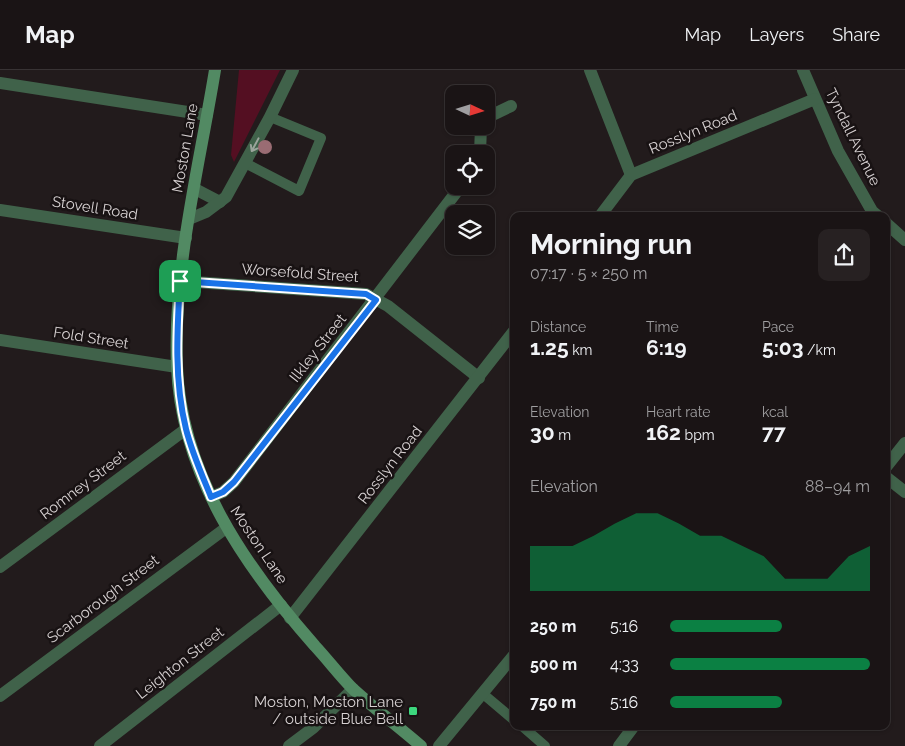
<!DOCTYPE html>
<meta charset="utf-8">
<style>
body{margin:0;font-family:Raleway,sans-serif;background:#272122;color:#f1f3f6;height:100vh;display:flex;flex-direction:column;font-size:19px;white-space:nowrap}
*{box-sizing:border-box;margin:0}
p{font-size:16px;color:#9f9ea0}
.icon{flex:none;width:28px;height:28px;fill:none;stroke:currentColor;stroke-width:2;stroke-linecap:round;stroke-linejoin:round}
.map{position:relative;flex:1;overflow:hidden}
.panel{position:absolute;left:510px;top:142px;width:380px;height:518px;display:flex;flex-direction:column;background:#1a1415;border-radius:10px;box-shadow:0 1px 4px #0004,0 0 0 1px #383334}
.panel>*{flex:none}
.needle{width:32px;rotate:94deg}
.fabs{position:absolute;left:445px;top:15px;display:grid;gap:10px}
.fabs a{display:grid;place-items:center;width:50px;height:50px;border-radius:10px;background:#1a1415;box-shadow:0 1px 4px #0004,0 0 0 1px #383334;font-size:25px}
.pin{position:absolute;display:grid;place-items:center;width:42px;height:42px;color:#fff;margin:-21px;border-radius:10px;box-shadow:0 2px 8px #0006}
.round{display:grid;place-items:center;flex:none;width:52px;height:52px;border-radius:10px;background:#272122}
.headline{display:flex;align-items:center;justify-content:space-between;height:85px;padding:0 20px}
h1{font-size:28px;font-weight:700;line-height:38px}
.stats{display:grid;grid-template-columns:repeat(3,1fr);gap:8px;height:85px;padding:5px 20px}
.stats div{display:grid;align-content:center}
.stats b{font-size:21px;font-weight:700}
.stats small{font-size:14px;font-weight:400}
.stats p{font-size:14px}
.chart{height:140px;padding:10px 20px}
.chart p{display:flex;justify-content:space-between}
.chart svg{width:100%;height:90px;margin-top:5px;fill:#0b8043;opacity:.7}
ul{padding:0 20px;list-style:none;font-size:16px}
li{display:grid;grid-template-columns:80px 60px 1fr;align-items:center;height:38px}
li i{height:12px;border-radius:6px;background:#0b8043}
header{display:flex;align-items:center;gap:30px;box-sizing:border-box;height:70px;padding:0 25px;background:#1a1415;border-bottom:1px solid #383334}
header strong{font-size:24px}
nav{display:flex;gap:28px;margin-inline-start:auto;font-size:18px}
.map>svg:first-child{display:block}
.green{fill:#540f22}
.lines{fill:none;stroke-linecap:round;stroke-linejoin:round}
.lane{stroke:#40624a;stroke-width:10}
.street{stroke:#40624a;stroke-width:12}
.secondary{stroke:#528a63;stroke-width:12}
.tree{fill:#9a6c73}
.oneway{stroke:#9ba59c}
.route-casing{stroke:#fff;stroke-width:10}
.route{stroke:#1a73e8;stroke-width:6}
.poi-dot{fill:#3dd77e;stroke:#181213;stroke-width:2}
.labels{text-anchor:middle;stroke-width:5;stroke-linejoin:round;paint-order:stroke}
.street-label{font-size:15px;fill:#d7d1d2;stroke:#181213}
.poi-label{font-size:15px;fill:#d7d1d2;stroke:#181213;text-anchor:end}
</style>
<header>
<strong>Map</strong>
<nav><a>Map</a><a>Layers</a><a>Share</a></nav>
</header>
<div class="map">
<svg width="905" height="676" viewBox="0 0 905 676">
<rect width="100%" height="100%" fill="#221b1c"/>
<!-- green -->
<path class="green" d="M 239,0 L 280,0 L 234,92 L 231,85 Z"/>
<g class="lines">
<!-- lane -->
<g class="lane">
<path d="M 245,93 L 299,121 L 321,68 L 270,47"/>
<path d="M 482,623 L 514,650"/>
<path d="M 522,656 L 545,676"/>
</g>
<!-- street -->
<g class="street">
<path d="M 590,0 L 631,105"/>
<path d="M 803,0 L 838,81 L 872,141 L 878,146"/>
<path d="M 0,13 L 207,45"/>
<path d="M 486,48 L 511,36"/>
<path d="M 480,84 L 481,56"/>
<path d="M 195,119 L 220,132"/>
<path d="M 0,140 L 186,168"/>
<path d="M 600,146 L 631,105 L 815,29"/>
<path d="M 189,149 L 206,142 L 226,127 L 270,47 L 293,0"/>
<path d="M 886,153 L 905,170"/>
<path d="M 180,211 L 366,224 L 388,236 L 479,308"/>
<path d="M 0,270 L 177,297"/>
<path d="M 886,397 L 905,373"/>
<path d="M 886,407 L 905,422"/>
<path d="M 211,427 L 223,422 L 234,412 L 461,116"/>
<path d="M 0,497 L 186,359"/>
<path d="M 290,548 L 514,261"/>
<path d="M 0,626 L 226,458"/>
<path d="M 100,676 L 281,535"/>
<path d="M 289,676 L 313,658 L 353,619"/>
<path d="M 439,676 L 514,585"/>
<path d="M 619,676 L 634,656"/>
</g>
<!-- secondary -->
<path class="secondary" d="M 215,0 C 199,98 173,197 177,296 C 181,405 246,498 315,576 C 328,590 340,606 353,619 C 375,639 399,657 421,676"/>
</g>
<!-- trees -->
<circle class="tree" cx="265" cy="77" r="7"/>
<!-- one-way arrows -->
<defs><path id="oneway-shaft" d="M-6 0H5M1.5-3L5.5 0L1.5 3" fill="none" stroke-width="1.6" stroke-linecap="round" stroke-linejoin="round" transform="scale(1.25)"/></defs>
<use class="oneway" href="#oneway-shaft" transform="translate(255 75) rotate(118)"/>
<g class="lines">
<!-- route casing -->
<g class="route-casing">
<path id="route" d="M 180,211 L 366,224 L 376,230 L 234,412 L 223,422 L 211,427 C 202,405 192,383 186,359 C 174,310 177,261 180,211 Z"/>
</g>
<!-- route -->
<use href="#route" class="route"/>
</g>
<!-- markers -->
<rect class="poi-dot" x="408" y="636" width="10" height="10" rx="2.5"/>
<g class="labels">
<!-- street labels -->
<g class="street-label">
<text transform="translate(693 62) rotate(-22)" y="5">Rosslyn Road</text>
<text transform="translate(853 67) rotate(64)" y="5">Tyndall Avenue</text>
<text transform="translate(185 78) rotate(-80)" y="5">Moston Lane</text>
<text transform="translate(95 138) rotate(9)" y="5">Stovell Road</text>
<text transform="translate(300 203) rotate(4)" y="5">Worsefold Street</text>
<text transform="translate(91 268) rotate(9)" y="5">Fold Street</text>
<text transform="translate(318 278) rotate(-52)" y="5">Ilkley Street</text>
<text transform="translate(390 395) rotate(-52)" y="5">Rosslyn Road</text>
<text transform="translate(83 415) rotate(-37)" y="5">Romney Street</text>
<text transform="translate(259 475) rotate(56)" y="5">Moston Lane</text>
<text transform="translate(103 529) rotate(-37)" y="5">Scarborough Street</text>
<text transform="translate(180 593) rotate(-38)" y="5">Leighton Street</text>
</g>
<!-- poi labels -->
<g class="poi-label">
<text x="403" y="637">Moston, Moston Lane<tspan x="403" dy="17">/ outside Blue Bell</tspan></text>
</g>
</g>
</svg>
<div class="fabs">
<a><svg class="needle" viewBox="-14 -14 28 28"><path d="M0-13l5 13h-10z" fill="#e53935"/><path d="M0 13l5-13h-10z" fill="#9f9ea0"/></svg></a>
<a><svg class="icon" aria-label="locate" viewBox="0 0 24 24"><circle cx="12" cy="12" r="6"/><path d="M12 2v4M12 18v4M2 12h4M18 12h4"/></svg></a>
<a><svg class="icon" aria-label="layers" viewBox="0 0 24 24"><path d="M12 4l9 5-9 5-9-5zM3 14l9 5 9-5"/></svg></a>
</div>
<div class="pin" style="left:180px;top:211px;background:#1e9e55"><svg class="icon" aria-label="arrive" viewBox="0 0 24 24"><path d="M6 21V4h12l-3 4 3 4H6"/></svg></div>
<section class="panel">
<div class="headline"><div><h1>Morning run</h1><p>07:17 · 5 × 250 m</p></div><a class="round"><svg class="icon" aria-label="share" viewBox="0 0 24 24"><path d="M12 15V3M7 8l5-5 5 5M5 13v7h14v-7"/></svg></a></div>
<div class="stats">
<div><p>Distance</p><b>1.25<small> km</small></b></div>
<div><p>Time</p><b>6:19</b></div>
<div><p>Pace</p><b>5:03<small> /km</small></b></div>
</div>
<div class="stats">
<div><p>Elevation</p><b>30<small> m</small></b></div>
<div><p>Heart rate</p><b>162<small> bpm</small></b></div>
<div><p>kcal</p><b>77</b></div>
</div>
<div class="chart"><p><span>Elevation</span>88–94 m</p>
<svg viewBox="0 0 160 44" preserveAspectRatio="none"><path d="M0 44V22L10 22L20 22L30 17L40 11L50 6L60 6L70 11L80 17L90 17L100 22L110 27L120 38L130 38L140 38L150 27L160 22V44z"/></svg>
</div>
<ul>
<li><b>250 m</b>5:16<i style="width:56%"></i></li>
<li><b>500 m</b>4:33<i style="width:100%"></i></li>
<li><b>750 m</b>5:16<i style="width:56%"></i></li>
</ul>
</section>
</div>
